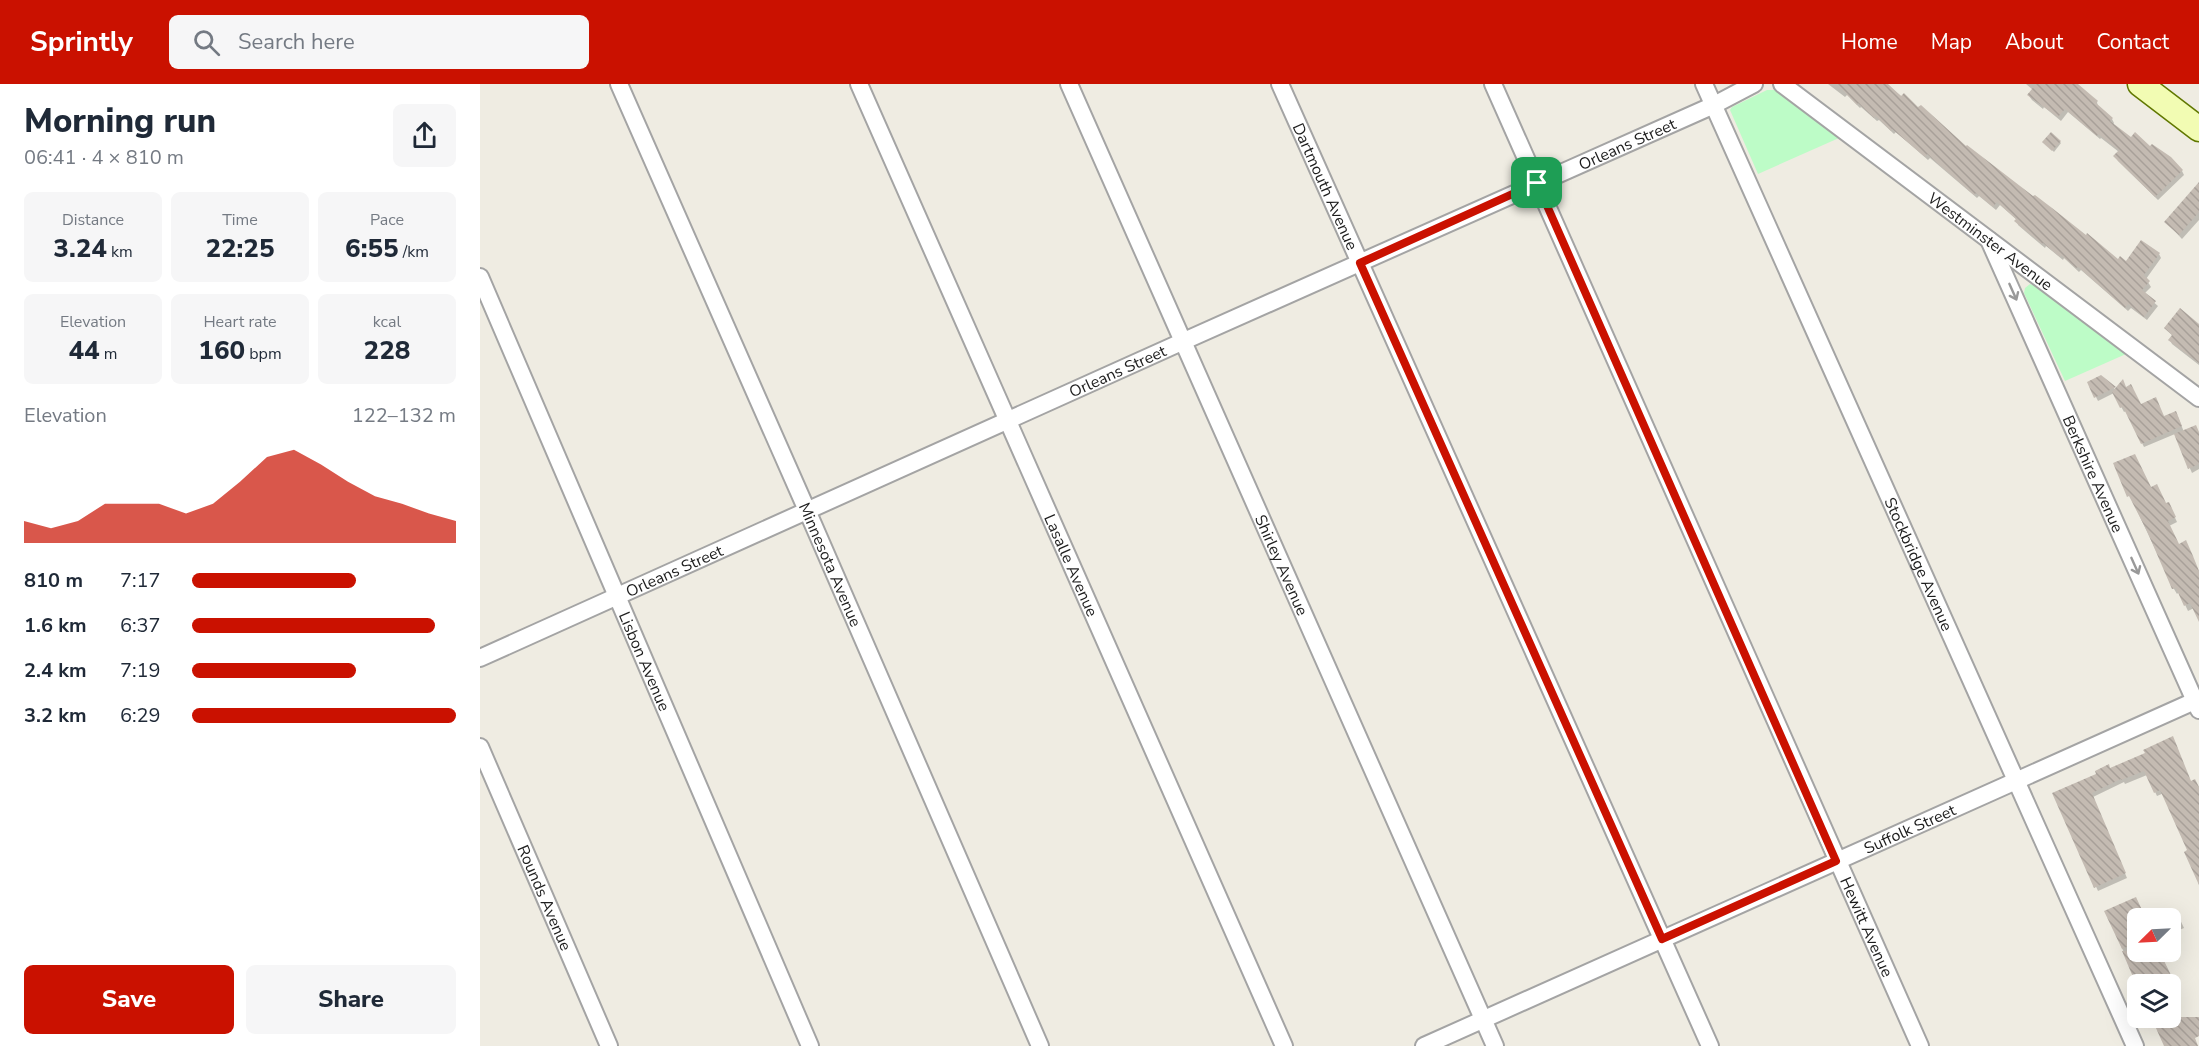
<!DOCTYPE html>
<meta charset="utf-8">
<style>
body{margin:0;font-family:"Nunito Sans",sans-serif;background:#f6f6f7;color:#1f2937;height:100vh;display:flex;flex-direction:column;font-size:22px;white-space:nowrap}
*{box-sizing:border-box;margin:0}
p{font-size:20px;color:#747a83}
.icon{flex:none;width:33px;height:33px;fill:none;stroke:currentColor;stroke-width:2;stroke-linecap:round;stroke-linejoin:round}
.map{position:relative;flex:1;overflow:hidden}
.drawer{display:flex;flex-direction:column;background:#fff;width:480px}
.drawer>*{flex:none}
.needle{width:39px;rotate:246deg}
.fabs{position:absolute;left:1647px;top:824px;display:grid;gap:12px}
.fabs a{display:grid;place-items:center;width:54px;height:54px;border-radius:9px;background:#fff;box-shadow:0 6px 24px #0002;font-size:30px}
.pin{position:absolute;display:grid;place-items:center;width:51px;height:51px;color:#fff;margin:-26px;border-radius:12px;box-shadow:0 3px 9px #0006}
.round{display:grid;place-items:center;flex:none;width:63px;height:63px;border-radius:9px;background:#f6f6f7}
.head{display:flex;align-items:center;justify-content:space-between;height:102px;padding:0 24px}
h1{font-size:33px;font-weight:800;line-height:45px}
.metrics{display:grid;grid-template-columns:repeat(3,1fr);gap:9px;height:102px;padding:6px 24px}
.metrics div{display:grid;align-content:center;border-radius:9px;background:#f6f6f7;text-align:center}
.metrics b{font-size:26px;font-weight:800}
.metrics small{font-size:16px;font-weight:400}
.metrics p{font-size:16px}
.chart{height:168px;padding:12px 24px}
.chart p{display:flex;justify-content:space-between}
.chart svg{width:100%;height:108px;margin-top:6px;fill:#ca1100;opacity:.7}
.primary-button{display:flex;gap:12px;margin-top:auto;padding:12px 24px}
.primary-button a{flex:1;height:69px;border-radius:9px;background:#ca1100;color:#fff;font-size:24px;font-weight:800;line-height:69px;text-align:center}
.primary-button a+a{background:#f6f6f7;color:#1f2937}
ul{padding:0 24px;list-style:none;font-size:20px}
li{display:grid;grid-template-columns:96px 72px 1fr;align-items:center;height:45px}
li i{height:15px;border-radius:8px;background:#ca1100}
header{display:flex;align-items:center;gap:36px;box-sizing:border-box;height:84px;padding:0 30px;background:#ca1100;color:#fff}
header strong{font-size:28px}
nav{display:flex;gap:33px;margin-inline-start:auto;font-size:21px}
.search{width:420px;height:54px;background:#f6f6f7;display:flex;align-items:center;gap:15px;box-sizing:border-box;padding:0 21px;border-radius:9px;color:#747a83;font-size:22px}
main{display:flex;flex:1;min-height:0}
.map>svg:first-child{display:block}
.park{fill:#bdfcc7}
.shadow{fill:#0003}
.building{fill:url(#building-back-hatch)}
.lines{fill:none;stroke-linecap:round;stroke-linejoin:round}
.street-casing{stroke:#a4a4a4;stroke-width:20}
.secondary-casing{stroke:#617800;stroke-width:27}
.street{stroke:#fff;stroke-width:16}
.secondary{stroke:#f2fcb3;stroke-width:24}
.oneway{stroke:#999}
.route-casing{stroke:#fff;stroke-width:12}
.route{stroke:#ca1100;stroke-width:8}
.labels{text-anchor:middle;stroke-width:4.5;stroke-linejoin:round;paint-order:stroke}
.street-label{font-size:16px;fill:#1d1d1d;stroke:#fff}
</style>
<header>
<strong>Sprintly</strong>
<div class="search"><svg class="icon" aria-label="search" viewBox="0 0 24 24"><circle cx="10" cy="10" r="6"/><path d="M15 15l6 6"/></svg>Search here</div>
<nav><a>Home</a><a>Map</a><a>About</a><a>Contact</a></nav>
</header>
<main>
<section class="drawer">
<div class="head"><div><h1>Morning run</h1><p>06:41 · 4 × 810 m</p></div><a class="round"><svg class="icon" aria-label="share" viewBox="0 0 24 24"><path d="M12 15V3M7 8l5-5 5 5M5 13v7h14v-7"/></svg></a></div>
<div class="metrics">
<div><p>Distance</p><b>3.24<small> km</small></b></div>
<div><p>Time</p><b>22:25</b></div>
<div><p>Pace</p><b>6:55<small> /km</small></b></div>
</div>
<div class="metrics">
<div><p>Elevation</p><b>44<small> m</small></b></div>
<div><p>Heart rate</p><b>160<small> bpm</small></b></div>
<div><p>kcal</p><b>228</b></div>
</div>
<div class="chart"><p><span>Elevation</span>122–132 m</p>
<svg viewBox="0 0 160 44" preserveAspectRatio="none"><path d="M0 44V35L10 38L20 35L30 28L40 28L50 28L60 32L70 28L80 19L90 9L100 6L110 12L120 19L130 25L140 28L150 32L160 35V44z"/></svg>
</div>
<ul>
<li><b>810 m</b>7:17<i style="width:62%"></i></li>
<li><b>1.6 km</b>6:37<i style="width:92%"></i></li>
<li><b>2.4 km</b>7:19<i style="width:62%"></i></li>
<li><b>3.2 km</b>6:29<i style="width:100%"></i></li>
</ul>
<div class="primary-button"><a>Save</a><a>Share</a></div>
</section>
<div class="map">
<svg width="1719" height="962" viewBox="0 0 1719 962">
<defs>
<pattern id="building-back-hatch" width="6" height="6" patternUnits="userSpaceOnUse" patternTransform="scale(1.5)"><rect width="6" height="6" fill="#c4bbb2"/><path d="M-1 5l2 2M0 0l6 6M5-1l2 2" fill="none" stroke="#a8a099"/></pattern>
</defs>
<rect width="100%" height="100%" fill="#efece2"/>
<!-- park -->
<g class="park">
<path d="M 1287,6 L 1295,6 L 1359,54 L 1278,90 L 1250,26 L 1252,23 Z"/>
<path d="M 1550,200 L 1555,202 L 1646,270 L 1585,297 L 1544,209 L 1545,204 Z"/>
</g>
<!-- shadow -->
<g class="shadow">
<path d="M 1348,0 L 1406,0 L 1486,64 L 1638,177 L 1646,179 L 1679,170 L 1681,174 L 1666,195 L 1671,203 L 1664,210 L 1678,222 L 1667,236 L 1651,224 L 1648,227 L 1601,186 L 1599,188 L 1584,174 L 1583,176 L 1566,162 L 1565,164 L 1538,141 L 1537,136 L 1520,121 L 1516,126 L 1499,112 L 1497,114 L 1450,74 L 1448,76 L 1416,48 L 1414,50 L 1399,36 L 1397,37 L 1381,23 L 1380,24 L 1367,11 L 1365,13 Z"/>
<path d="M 1546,0 L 1596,0 L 1617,18 L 1618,23 L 1632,35 L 1634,39 L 1633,41 L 1651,55 L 1670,64 L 1702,87 L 1704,91 L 1678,116 L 1638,77 L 1635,72 L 1639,68 L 1621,54 L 1620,55 L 1588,28 L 1581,37 L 1564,23 L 1563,25 L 1552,16 L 1549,12 L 1553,6 Z"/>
<path d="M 1580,58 L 1581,59 L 1574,68 L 1565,59 Z"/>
<path d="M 1719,101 L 1719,136 L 1702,155 L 1686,138 Z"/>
<path d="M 1719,242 L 1719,281 L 1692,260 L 1690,256 L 1693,252 L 1686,244 Z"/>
<path d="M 1621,293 L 1636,306 L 1646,304 L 1660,322 L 1684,334 L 1698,333 L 1704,348 L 1719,350 L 1719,385 L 1712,389 L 1695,350 L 1664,363 L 1646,327 L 1644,328 L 1634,309 L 1618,317 L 1609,299 Z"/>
<path d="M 1635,380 L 1671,405 L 1691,425 L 1697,438 L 1689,442 L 1698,461 L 1719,488 L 1719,535 L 1714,524 L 1708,527 L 1699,508 L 1697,510 L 1694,505 Z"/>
<path d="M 1695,658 L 1710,698 L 1719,705 L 1719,798 L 1709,767 L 1684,709 L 1677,712 L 1667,691 L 1645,700 L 1644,698 L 1613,713 L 1647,794 L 1618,807 L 1574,710 Z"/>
<path d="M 1658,819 L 1665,834 L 1658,834 L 1658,867 L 1679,867 L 1700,909 L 1690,913 L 1690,900 L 1658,900 L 1626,828 Z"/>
<path d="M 1696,827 L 1704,844 L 1690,850 L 1690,834 L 1681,834 Z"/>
</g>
<!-- building -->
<g class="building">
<path d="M 1357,0 L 1408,0 L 1421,12 L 1424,9 L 1438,23 L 1441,21 L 1486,62 L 1487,61 L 1553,112 L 1555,111 L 1572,124 L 1606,151 L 1607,149 L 1638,175 L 1640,172 L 1646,177 L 1661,156 L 1680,169 L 1664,191 L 1670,197 L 1662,206 L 1676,217 L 1664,233 L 1648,220 L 1645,224 L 1598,183 L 1596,184 L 1581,171 L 1580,173 L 1563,159 L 1562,160 L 1534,137 L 1536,135 L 1517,118 L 1513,123 L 1496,109 L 1494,111 L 1447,70 L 1445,73 L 1412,45 L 1411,47 L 1396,32 L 1394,34 L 1378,19 L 1377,21 Z"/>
<path d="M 1556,0 L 1598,0 L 1618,17 L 1616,19 L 1633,34 L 1630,37 L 1651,53 L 1655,48 L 1670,62 L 1672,60 L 1691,73 L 1703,86 L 1675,113 L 1633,72 L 1639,66 L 1618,50 L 1617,52 L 1585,25 L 1578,33 L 1547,11 Z"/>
<path d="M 1571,48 L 1581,57 L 1572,67 L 1562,58 Z"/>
<path d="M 1719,98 L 1719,128 L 1699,151 L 1684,138 Z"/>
<path d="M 1700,224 L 1719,240 L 1719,279 L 1688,256 L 1692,251 L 1684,244 Z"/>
<path d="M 1621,291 L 1636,303 L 1614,314 L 1607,298 Z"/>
<path d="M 1643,295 L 1646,303 L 1651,300 L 1661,320 L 1676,313 L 1684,332 L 1696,327 L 1702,342 L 1661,360 L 1643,323 L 1640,324 L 1632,308 Z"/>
<path d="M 1716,341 L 1719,348 L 1719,380 L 1708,385 L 1694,350 Z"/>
<path d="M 1655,370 L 1671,403 L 1677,400 L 1686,419 L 1689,418 L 1696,433 L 1688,437 L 1699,460 L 1706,456 L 1713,472 L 1719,487 L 1719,538 L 1710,519 L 1704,522 L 1696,504 L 1692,505 L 1667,447 L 1649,412 L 1647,413 L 1633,379 Z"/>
<path d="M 1693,652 L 1711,697 L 1715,695 L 1719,703 L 1719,801 L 1704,768 L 1707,766 L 1680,706 L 1674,709 L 1664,687 L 1641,696 L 1641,695 L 1612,709 L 1646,789 L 1614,804 L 1572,709 L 1616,690 L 1615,687 L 1629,680 L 1630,684 L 1665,669 L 1663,666 Z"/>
<path d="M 1656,813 L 1663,828 L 1658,830 L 1658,858 L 1642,865 L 1624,827 Z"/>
<path d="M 1642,867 L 1679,867 L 1695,900 L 1656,900 Z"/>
<path d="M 1690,911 L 1700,933 L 1719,933 L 1719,952 L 1715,954 L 1718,962 L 1684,962 L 1671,933 L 1690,933 Z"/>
</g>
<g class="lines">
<!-- street casing -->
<g class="street-casing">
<g id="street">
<path id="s1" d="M 139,0 L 333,440 L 560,962"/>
<path id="s2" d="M 379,0 L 804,962"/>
<path id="s3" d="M 589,0 L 1015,962"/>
<path id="s4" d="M 800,0 L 1230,962"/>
<path id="s5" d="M 1013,0 L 1440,962"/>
<path id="s6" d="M 1224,0 L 1655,962"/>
<path id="s7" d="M 1302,0 L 1719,314"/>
<path id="s8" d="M 1509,156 L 1719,626"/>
<path id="s9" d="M 0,193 L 330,962"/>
<path id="s10" d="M 0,574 L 695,261 L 1234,21 L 1274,0"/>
<path id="s11" d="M 0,663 L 129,962"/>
<path id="s12" d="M 944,962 L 1719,615"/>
</g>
</g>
<!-- secondary casing -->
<g class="secondary-casing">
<path id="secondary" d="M 1660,0 L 1719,45"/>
</g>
<!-- street -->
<use href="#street" class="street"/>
<!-- secondary -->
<use href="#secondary" class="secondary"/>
</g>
<!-- one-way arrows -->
<defs><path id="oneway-shaft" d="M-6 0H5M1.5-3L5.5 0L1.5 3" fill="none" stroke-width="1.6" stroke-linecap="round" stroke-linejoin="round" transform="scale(1.5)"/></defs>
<g class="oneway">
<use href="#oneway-shaft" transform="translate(1533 208) rotate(66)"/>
<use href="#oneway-shaft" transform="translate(1655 482) rotate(66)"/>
</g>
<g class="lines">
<!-- route casing -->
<g class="route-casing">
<path id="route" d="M 1057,99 L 1356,777 L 1182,855 L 880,179 Z"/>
</g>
<!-- route -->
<use href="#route" class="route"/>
</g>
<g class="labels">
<!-- street labels -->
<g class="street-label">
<text dy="6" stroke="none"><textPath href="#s10" startOffset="1257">Orleans Street</textPath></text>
<text dy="6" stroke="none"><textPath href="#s4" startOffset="112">Dartmouth Avenue</textPath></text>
<text dy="6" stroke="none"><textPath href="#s7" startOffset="261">Westminster Avenue</textPath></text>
<text dy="6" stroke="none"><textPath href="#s10" startOffset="699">Orleans Street</textPath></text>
<text dy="6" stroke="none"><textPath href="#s8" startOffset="256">Berkshire Avenue</textPath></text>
<text dy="6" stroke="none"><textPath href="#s1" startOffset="525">Minnesota Avenue</textPath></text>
<text dy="6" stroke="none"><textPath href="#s2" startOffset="526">Lasalle Avenue</textPath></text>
<text dy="6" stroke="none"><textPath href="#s3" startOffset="526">Shirley Avenue</textPath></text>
<text dy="6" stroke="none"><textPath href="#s6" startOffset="526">Stockbridge Avenue</textPath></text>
<text dy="6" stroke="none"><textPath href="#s10" startOffset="213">Orleans Street</textPath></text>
<text dy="6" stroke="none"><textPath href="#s9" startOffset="418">Lisbon Avenue</textPath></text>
<text dy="6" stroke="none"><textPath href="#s12" startOffset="532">Suffolk Street</textPath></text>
<text dy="6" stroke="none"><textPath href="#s11" startOffset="164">Rounds Avenue</textPath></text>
<text dy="6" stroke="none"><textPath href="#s5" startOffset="922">Hewitt Avenue</textPath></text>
</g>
</g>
</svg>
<div class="fabs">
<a><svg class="needle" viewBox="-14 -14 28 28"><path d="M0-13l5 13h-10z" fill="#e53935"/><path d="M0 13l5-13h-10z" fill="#747a83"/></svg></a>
<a><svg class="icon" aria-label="layers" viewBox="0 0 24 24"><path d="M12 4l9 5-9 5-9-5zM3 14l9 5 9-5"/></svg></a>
</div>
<div class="pin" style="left:1057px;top:99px;background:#1e9e55"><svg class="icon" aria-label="arrive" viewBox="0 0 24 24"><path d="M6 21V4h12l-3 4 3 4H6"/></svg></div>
</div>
</main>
